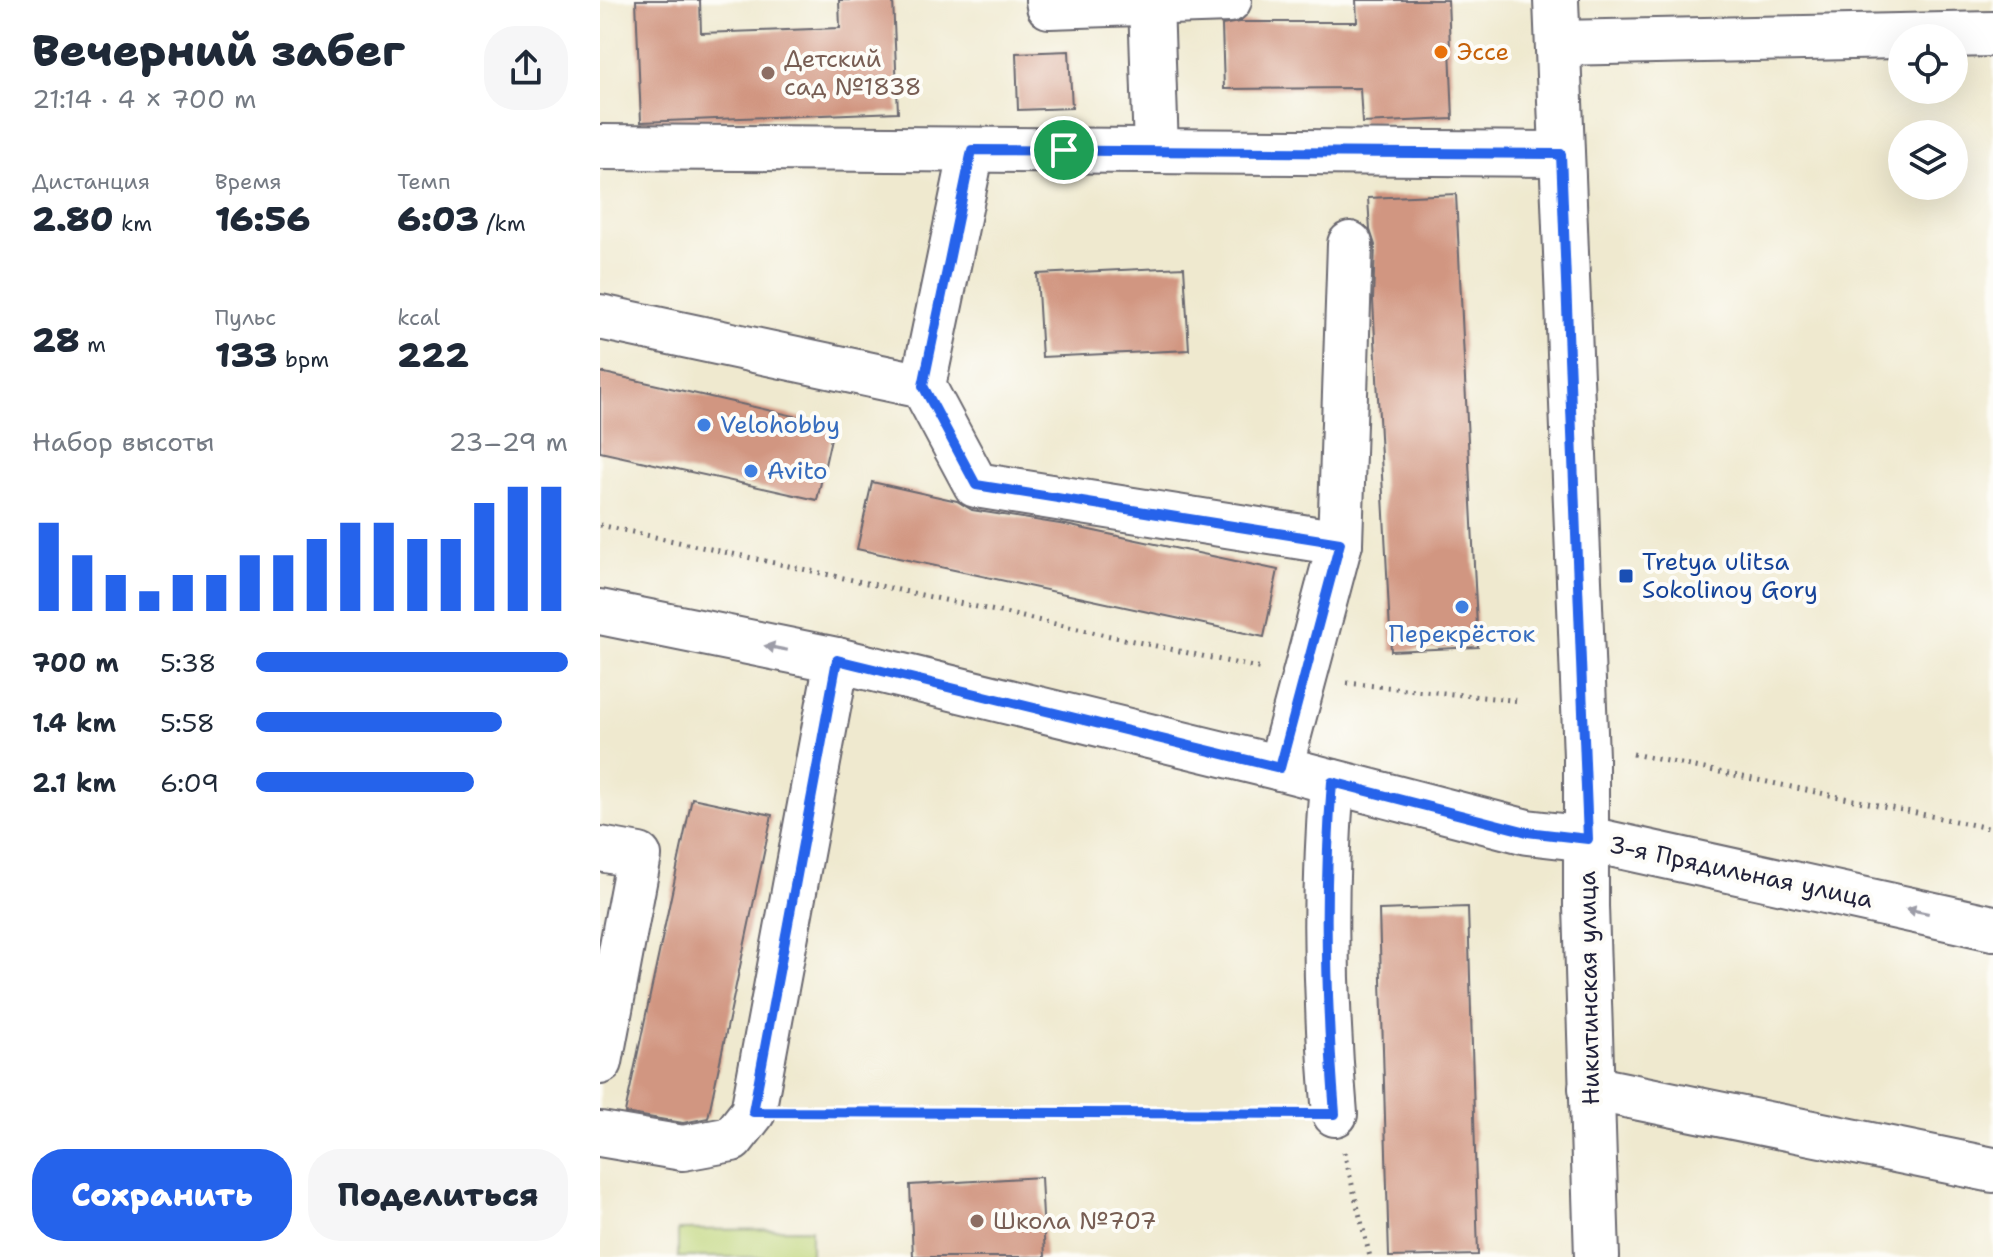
<!DOCTYPE html>
<html lang="ru">
<meta charset="utf-8">
<style>
body{margin:0;font-family:"Shantell Sans",sans-serif;background:#f6f6f7;color:#1f2937;height:100vh;display:flex;flex-direction:column;font-size:30px;white-space:nowrap}
*{box-sizing:border-box;margin:0}
p{font-size:26px;color:#747a83}
.icon{flex:none;width:44px;height:44px;fill:none;stroke:currentColor;stroke-width:2;stroke-linecap:round;stroke-linejoin:round}
.map{position:relative;flex:1;overflow:hidden}
.sheet{display:flex;flex-direction:column;background:#fff;width:600px}
.sheet>*{flex:none}
.buttons{position:absolute;left:1288px;top:24px;display:grid;gap:16px}
.buttons a{display:grid;place-items:center;width:80px;height:80px;border-radius:50%;background:#fff;box-shadow:0 8px 32px #0002;font-size:40px}
.pin{position:absolute;display:grid;place-items:center;width:68px;height:68px;color:#fff;margin:-34px;border:4px solid #fff;border-radius:50%;box-shadow:0 2px 8px #0007}
.round{display:grid;place-items:center;flex:none;width:84px;height:84px;border-radius:32px;background:#f6f6f7}
.summary{display:flex;align-items:center;justify-content:space-between;height:136px;padding:0 32px}
h1{font-size:44px;font-weight:800;line-height:60px}
.metrics{display:grid;grid-template-columns:repeat(3,1fr);gap:12px;height:136px;padding:8px 32px}
.metrics div{display:grid;align-content:center}
.metrics b{font-size:34px;font-weight:800}
.metrics small{font-size:22px;font-weight:400}
.metrics p{font-size:22px}
.chart{height:224px;padding:16px 32px}
.chart p{display:flex;justify-content:space-between}
.chart svg{width:100%;height:144px;margin-top:8px;stroke:#2563eb;stroke-width:6}
.cta{display:flex;gap:16px;margin-top:auto;padding:16px 32px}
.cta a{flex:1;height:92px;border-radius:32px;background:#2563eb;color:#fff;font-size:32px;font-weight:800;line-height:92px;text-align:center}
.cta a+a{background:#f6f6f7;color:#1f2937}
ul{padding:0 32px;list-style:none;font-size:26px}
li{display:grid;grid-template-columns:128px 96px 1fr;align-items:center;height:60px}
li i{height:20px;border-radius:10px;background:#2563eb}
main{display:flex;flex:1;min-height:0}
.map>svg:first-child{display:block}
.green{fill:#bed478;stroke:#707b5a;stroke-width:2}
.building{fill:#d19681}
.lines{fill:none;stroke-linecap:round;stroke-linejoin:round}
.minor-casing{stroke:#6a686f;stroke-width:48}
.path{stroke:#6a686f;stroke-width:5;stroke-dasharray:2 6;stroke-linecap:butt}
.minor{stroke:#fff;stroke-width:44}
.oneway{fill:#9c9ca7}
.route-casing{stroke:#fff;stroke-width:16}
.route{stroke:#2563eb;stroke-width:10}
.food-dot{fill:#e8710a;stroke:#fdfcf7;stroke-width:3}
.education-dot{fill:#8d6e63;stroke:#fdfcf7;stroke-width:3}
.shop-dot{fill:#3f7fe0;stroke:#fdfcf7;stroke-width:3}
.transit-dot{fill:#1a4fb4;stroke:#fdfcf7;stroke-width:3}
.labels{text-anchor:middle;stroke-width:8;stroke-linejoin:round;paint-order:stroke}
.food-label{font-size:24px;fill:#c56008;stroke:#fdfcf7;text-anchor:start}
.education-label{font-size:24px;fill:#785e54;stroke:#fdfcf7;text-anchor:start}
.shop-label{font-size:24px;fill:#366cbe;stroke:#fdfcf7;text-anchor:start}
.transit-label{font-size:24px;fill:#164399;stroke:#fdfcf7;text-anchor:start}
.street-label{font-size:24px;fill:#22223b;stroke:#fdfcf7}
</style>
<main>
<section class="sheet">
<div class="summary"><div><h1>Вечерний забег</h1><p>21:14 · 4 × 700 m</p></div><a class="round"><svg class="icon" aria-label="share" viewBox="0 0 24 24"><path d="M12 15V3M7 8l5-5 5 5M5 13v7h14v-7"/></svg></a></div>
<div class="metrics">
<div><p>Дистанция</p><b>2.80<small> km</small></b></div>
<div><p>Время</p><b>16:56</b></div>
<div><p>Темп</p><b>6:03<small> /km</small></b></div>
</div>
<div class="metrics">
<div><b>28<small> m</small></b></div>
<div><p>Пульс</p><b>133<small> bpm</small></b></div>
<div><p>kcal</p><b>222</b></div>
</div>
<div class="chart"><p><span>Набор высоты</span>23–29 m</p>
<svg viewBox="0 0 160 44" preserveAspectRatio="none"><path d="M5 44V17M15 44V27M25 44V33M35 44V38M45 44V33M55 44V33M65 44V27M75 44V27M85 44V22M95 44V17M105 44V17M115 44V22M125 44V22M135 44V11M145 44V6M155 44V6"/></svg>
</div>
<ul>
<li><b>700 m</b>5:38<i style="width:100%"></i></li>
<li><b>1.4 km</b>5:58<i style="width:79%"></i></li>
<li><b>2.1 km</b>6:09<i style="width:70%"></i></li>
</ul>
<div class="cta"><a>Сохранить</a><a>Поделиться</a></div>
</section>
<div class="map">
<svg width="1393" height="1257" viewBox="0 0 1393 1257">
<rect width="100%" height="100%" fill="#fdfcf7"/>
<filter id="ink" filterUnits="userSpaceOnUse"><feTurbulence type="fractalNoise" baseFrequency=".0125" numOctaves="2"/><feDisplacementMap in="SourceGraphic" scale="16" xChannelSelector="R" yChannelSelector="G"/><feConvolveMatrix kernelMatrix="1 2 1 2 8 2 1 2 1" color-interpolation-filters="sRGB"/></filter>
<filter id="wash" filterUnits="userSpaceOnUse"><feTurbulence type="fractalNoise" baseFrequency=".006" numOctaves="4" result="noise"/><feDisplacementMap in="SourceGraphic" scale="32" xChannelSelector="R" yChannelSelector="G"/><feGaussianBlur stdDeviation="1.8" result="paint"/><feColorMatrix in="noise" values="0 0 0 0 0 0 0 0 0 0 0 0 0 0 0 0 0 1.4 0 .05"/><feComposite in="paint" operator="in"/></filter>
<g filter="url(#wash)">
<rect width="100%" height="100%" fill="#efe9cf"/>
<!-- green -->
<path class="green" d="M 211,1229 L 211,1257 L 78,1257 L 78,1230 Z"/>
<g id="blocks">
<!-- building -->
<g class="building">
<path d="M 36,0 L 100,0 L 101,33 L 240,28 L 239,0 L 293,0 L 298,112 L 41,122 Z"/>
<path d="M 756,0 L 848,0 L 853,119 L 762,123 L 760,88 L 624,89 L 622,25 L 639,22 L 757,22 Z"/>
<path d="M 469,51 L 472,108 L 418,110 L 416,53 Z"/>
<path d="M 856,194 L 878,647 L 791,651 L 773,300 L 775,245 L 770,230 L 768,198 Z"/>
<path d="M 584,267 L 589,350 L 442,357 L 437,274 Z"/>
<path d="M 0,372 L 234,425 L 217,500 L 0,452 Z"/>
<path d="M 272,482 L 357,501 L 372,510 L 466,525 L 678,570 L 664,637 L 257,549 Z"/>
<path d="M 92,798 L 172,815 L 108,1118 L 83,1123 L 25,1113 Z"/>
<path d="M 868,907 L 878,1255 L 789,1257 L 779,910 Z"/>
<path d="M 441,1177 L 445,1257 L 313,1257 L 310,1185 Z"/>
</g>
</g>
</g>
<g filter="url(#ink)">
<use href="#blocks" fill-opacity="0" stroke="#6a686f" stroke-width="2"/>
<g class="lines">
<!-- minor casing -->
<g class="minor-casing">
<g id="minor">
<path d="M 448,0 L 449,6 L 629,0"/>
<path d="M 956,0 L 986,757 L 986,906 L 997,1257"/>
<path d="M 551,3 L 556,150"/>
<path d="M 958,43 L 1393,34"/>
<path d="M 0,147 L 961,154"/>
<path d="M 0,317 L 323,386 L 376,485 L 740,543 L 750,244"/>
<path d="M 323,386 L 372,150"/>
<path d="M 0,612 L 237,660 L 680,768 L 927,832 L 988,839 L 1393,928"/>
<path d="M 680,768 L 740,543"/>
<path d="M 732,782 C 723,892 725,1003 735,1114"/>
<path d="M 0,849 L 39,856 L 0,1062"/>
<path d="M 991,1088 L 1393,1170"/>
<path d="M 0,1134 L 83,1148 L 132,1139 L 153,1112 L 237,660"/>
</g>
</g>
<!-- path -->
<g class="path">
<path d="M 0,525 L 662,669"/>
<path d="M 747,683 L 921,701"/>
<path d="M 1033,754 L 1393,829"/>
<path d="M 194,1112 L 692,1114"/>
<path d="M 744,1152 L 770,1257"/>
</g>
<!-- minor -->
<use href="#minor" class="minor"/>
</g>
<!-- one-way arrows -->
<defs><path id="oneway-solid" d="M-6-.8H1V-3.2L6.5 0L1 3.2V.8H-6Z" transform="scale(2)"/></defs>
<g class="oneway">
<use href="#oneway-solid" transform="translate(176 648) rotate(-169)"/>
<use href="#oneway-solid" transform="translate(1317 911) rotate(-168)"/>
</g>
</g>
<g class="lines" filter="url(#ink)">
<!-- route casing -->
<g class="route-casing">
<path id="route" d="M 372,150 L 961,154 L 988,839 L 927,832 L 732,782 C 723,892 726,1003 735,1114 L 153,1112 L 237,660 L 680,768 L 740,543 L 376,485 L 323,386 Z"/>
</g>
<!-- route -->
<use href="#route" class="route"/>
</g>
<!-- markers -->
<circle class="food-dot" cx="841" cy="52" r="8"/>
<g class="education-dot">
<circle cx="168" cy="73" r="8"/>
<circle cx="377" cy="1221" r="8"/>
</g>
<g class="shop-dot">
<circle cx="104" cy="425" r="8"/>
<circle cx="151" cy="471" r="8"/>
<circle cx="862" cy="607" r="8"/>
</g>
<rect class="transit-dot" x="1018" y="568" width="16" height="16" rx="4"/>
<g class="labels">
<!-- food labels -->
<g class="food-label">
<text x="857" y="60">Эссе</text>
</g>
<!-- education labels -->
<g class="education-label">
<text x="184" y="67">Детский<tspan x="184" dy="28">сад №1838</tspan></text>
<text x="393" y="1229">Школа №707</text>
</g>
<!-- shop labels -->
<g class="shop-label">
<text x="120" y="433">Velohobby</text>
<text x="167" y="479">Avito</text>
<text x="862" y="642" text-anchor="middle">Перекрёсток</text>
</g>
<!-- transit labels -->
<g class="transit-label">
<text x="1042" y="570">Tretya ulitsa<tspan x="1042" dy="28">Sokolinoy Gory</tspan></text>
</g>
<!-- street labels -->
<g class="street-label">
<text transform="translate(1141 872) rotate(12)" y="8">3-я Прядильная улица</text>
<text transform="translate(989 988) rotate(-91)" y="8">Никитинская улица</text>
</g>
</g>
</svg>
<div class="buttons">
<a><svg class="icon" aria-label="locate" viewBox="0 0 24 24"><circle cx="12" cy="12" r="6"/><path d="M12 2v4M12 18v4M2 12h4M18 12h4"/></svg></a>
<a><svg class="icon" aria-label="layers" viewBox="0 0 24 24"><path d="M12 4l9 5-9 5-9-5zM3 14l9 5 9-5"/></svg></a>
</div>
<div class="pin" style="left:464px;top:150px;background:#1e9e55"><svg class="icon" aria-label="arrive" viewBox="0 0 24 24"><path d="M6 21V4h12l-3 4 3 4H6"/></svg></div>
</div>
</main>
